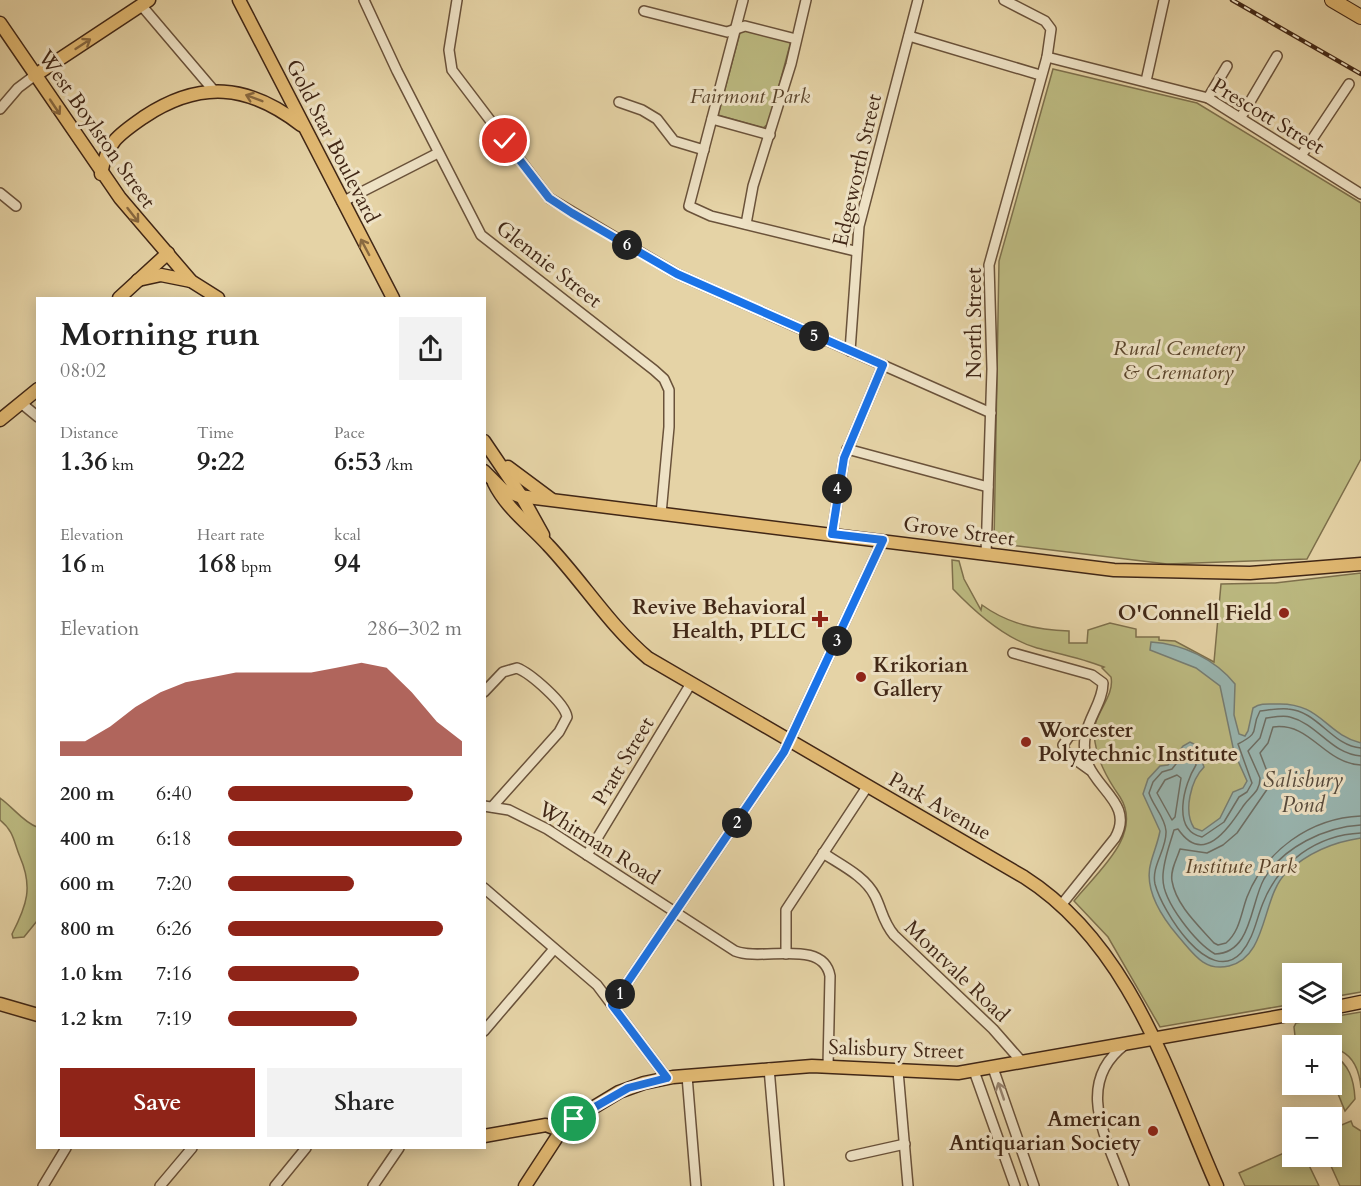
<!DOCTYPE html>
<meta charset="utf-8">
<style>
body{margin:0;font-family:Cardo,serif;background:#f2f2f2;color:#222;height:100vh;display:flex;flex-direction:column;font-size:22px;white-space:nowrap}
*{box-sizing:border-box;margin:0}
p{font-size:20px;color:#767676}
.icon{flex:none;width:33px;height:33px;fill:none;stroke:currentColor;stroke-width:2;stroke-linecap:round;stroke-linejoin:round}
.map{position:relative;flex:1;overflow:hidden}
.panel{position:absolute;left:36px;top:297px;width:450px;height:852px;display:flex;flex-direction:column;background:#fff;border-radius:0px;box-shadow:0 3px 15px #0003}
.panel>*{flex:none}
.controls{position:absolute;left:1282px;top:963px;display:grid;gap:12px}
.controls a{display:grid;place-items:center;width:60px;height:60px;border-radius:0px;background:#fff;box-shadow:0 3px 15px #0003;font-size:30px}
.pin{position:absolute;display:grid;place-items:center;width:51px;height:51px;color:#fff;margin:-26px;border:3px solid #fff;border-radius:50%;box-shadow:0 2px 6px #0007}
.km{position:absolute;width:30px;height:30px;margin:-15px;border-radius:50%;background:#222;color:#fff;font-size:16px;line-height:30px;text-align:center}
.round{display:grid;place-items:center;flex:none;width:63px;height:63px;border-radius:0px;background:#f2f2f2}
.summary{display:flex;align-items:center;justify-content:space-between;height:102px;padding:0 24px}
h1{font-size:33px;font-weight:800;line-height:45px}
.stats{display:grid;grid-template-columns:repeat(3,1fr);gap:9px;height:102px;padding:6px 24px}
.stats div{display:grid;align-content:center}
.stats b{font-size:26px;font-weight:800}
.stats small{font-size:16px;font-weight:400}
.stats p{font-size:16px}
.chart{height:168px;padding:12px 24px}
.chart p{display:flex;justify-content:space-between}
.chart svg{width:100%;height:108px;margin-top:6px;fill:#8f2418;opacity:.7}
.action{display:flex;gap:12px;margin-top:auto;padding:12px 24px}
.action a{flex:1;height:69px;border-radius:0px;background:#8f2418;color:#fff;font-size:24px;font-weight:800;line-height:69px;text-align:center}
.action a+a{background:#f2f2f2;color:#222}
ul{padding:0 24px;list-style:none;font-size:20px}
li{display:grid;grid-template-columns:96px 72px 1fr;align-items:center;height:45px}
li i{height:15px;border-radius:8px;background:#8f2418}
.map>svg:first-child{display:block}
.green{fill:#bcba81;stroke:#7e704c;stroke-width:1.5}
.water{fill:#99b6b1;stroke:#767d73;stroke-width:1.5}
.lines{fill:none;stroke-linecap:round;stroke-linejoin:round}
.shore{stroke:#6d6e64;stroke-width:1.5}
.minor-casing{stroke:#6a523a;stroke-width:12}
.major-casing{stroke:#412716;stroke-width:15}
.highway-casing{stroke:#412716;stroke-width:16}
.minor{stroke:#eee2c5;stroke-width:9}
.major{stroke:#e2ba73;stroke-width:12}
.highway{stroke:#e2ba73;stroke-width:14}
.rail-casing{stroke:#412716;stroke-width:4.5}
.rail{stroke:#eee2c5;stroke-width:2;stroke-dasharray:7;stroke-linecap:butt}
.oneway{stroke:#896940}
.oneway2{stroke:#98846e}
.route-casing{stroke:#fff;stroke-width:12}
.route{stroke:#1a73e8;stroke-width:8}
.poi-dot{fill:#8f2418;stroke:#eee2c5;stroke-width:2}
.labels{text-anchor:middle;stroke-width:6;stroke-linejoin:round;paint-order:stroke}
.park-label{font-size:21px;font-style:italic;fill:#5a442b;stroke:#eee2c5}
.street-label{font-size:21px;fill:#412716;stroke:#eee2c5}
.poi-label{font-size:21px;font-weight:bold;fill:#412716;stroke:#eee2c5;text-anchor:end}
.water-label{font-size:22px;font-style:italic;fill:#574b3d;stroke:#eee2c5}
</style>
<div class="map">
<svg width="1361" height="1186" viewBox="0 0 1361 1186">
<rect width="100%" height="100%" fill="#e5d3a6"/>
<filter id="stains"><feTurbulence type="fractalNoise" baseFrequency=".00333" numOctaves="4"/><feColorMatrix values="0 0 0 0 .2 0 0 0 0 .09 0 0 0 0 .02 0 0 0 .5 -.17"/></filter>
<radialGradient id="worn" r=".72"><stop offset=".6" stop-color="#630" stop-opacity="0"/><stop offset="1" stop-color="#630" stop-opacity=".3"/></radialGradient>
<!-- green -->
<g class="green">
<path d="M 741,29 L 791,41 L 769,123 L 763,128 L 718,115 Z"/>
<path d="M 1053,69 L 1197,103 L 1361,203 L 1361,459 L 1307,559 L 1167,564 L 994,543 L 999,261 Z"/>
<path d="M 952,560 L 959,561 L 964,579 L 981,610 L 982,605 C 1008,624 1037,630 1069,631 L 1069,643 L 1087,643 L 1088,630 L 1110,623 L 1136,629 L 1136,637 L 1159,637 L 1159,640 L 1175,641 L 1214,662 L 1221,584 L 1275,583 L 1361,573 L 1361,992 L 1332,997 L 1332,974 L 1293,974 L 1293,1004 L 1160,1027 L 1108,937 L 1074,901 C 1096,873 1144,835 1120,797 C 1106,777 1096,758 1094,734 C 1093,714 1115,697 1111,677 L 1102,668 L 1104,667 C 1082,658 1060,654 1037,648 C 1005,639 975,612 953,589 Z"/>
<path d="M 0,798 C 13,807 23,822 37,827 L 37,921 L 24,937 L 13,938 L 12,934 C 27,905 33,887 20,857 C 14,843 14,831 0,820 Z"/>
<path d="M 1361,1012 L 1361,1088 C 1357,1044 1330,1046 1296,1045 L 1294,1027 L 1296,1023 Z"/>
<path d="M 1332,1054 C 1349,1064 1354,1079 1355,1099 L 1345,1111 L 1332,1079 Z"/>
<path d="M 1351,1121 L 1353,1126 L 1361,1131 L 1361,1186 L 1340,1186 L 1327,1157 L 1332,1156 L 1332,1129 Z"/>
<path d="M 1293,1149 L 1293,1156 L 1305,1157 L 1319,1186 L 1245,1186 L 1239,1173 Z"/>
</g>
<!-- water -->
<path class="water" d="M 1151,642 C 1183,644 1215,659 1235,684 L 1234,715 L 1239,734 L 1245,736 L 1248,731 L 1253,708 C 1261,703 1267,704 1276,704 C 1321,702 1325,734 1361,743 L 1361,838 C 1333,842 1309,852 1287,872 C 1261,896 1269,956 1229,966 C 1204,972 1193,953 1178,936 C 1161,916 1143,889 1151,862 C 1154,851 1158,842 1160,831 L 1143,794 L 1148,779 L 1160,766 L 1168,765 L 1183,746 L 1190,742 L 1196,745 L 1204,767 C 1191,780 1183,811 1194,828 L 1202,831 L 1220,818 L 1233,792 L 1243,788 L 1247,781 L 1234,752 L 1220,686 L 1196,668 L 1150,650 Z"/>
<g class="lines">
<!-- shore -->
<g class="shore">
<path d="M 1361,748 C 1332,746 1318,711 1288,709 C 1280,708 1269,710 1260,711 C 1249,731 1263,731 1238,744 L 1252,783 L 1247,792 L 1239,797 L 1224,822 L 1202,837 C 1171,830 1184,784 1196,765 L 1192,751 L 1187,750 L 1172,769 L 1162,772 L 1153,782 L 1149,793 C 1153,806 1165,817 1166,831 C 1167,849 1151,866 1155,884 C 1162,911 1209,987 1241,953 C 1254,938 1256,920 1263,903 C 1279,862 1317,835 1361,833"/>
<path d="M 1361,756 C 1331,754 1318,724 1290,717 C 1284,715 1273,717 1266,718 L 1260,738 L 1248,751 L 1260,778 C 1260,792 1251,795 1244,805 C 1229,827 1204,867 1178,829 L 1174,830 C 1170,844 1162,864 1163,879 C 1163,902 1196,943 1215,954 C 1252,953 1250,904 1264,879 C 1283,847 1325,827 1361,825"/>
<path d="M 1361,765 C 1323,763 1311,722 1273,727 L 1268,743 L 1260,753 L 1268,774 L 1268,788 L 1237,833 L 1223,845 L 1207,853 L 1180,849 C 1177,859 1170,870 1172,881 C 1176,905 1198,925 1214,943 L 1218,945 L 1226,943 C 1240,931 1241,913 1247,897 C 1265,851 1310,818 1361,816"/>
<path d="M 1177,775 L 1181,778 L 1175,817 L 1172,820 L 1157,793 L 1165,780 Z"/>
</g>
<!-- minor casing -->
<g class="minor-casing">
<g id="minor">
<path d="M 364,0 L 397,71 L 481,235 L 654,370 L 664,379 L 669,390 L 669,427 L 661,514"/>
<path d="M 457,0 L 449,50 L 452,70 L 549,198 L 569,210 L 677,274 L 991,413"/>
<path d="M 743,0 L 689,206 L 711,216 L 855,251"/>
<path d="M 141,5 L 215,92"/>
<path d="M 644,11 L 727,32 L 745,26 L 796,39"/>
<path d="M 909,36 L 1040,75"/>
<path d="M 1047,57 L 1208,98 L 1361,194"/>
<path d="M 1146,81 L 1164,0"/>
<path d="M 1208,98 L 1227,66"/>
<path d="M 619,102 L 642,110 L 657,119 L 674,141 L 704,150"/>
<path d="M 0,109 L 18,88 L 34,76"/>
<path d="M 1241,117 L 1277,56"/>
<path d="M 712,119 L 770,135"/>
<path d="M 1301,156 L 1349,84"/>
<path d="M 0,193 L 16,206"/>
<path d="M 342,202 L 438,153"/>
<path d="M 746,224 L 753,186 L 791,64 L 806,0"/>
<path d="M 850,351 L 859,226 L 918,0"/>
<path d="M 21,403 L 38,417"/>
<path d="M 847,449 L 988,487"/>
<path d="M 832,534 L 844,458 L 883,365"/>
<path d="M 986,555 L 992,369 L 989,265 L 1047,57 L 1051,29 L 1045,21 L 1004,0"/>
<path d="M 1013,653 L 1092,675 L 1103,683 C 1103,708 1076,728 1087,762 C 1097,790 1134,805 1115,838 L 1062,904"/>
<path d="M 484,692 L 503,672 L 517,668 C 530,673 565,703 567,717 L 559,732 L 492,807"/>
<path d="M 1086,733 L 1070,735 L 1063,745 L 1066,753 L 1090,770"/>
<path d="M 484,806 L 509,810 L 547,829 L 735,951 C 762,962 823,938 830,976 L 828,1066"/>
<path d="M 823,853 C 841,865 865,876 875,896 C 882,910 883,922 894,935 L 993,1029 L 1022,1062"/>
<path d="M 587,855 L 690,685"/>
<path d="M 484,888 L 597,985 L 667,1078"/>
<path d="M 786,954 L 786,910 L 867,787"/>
<path d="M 612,1005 L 784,752 L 883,540"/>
<path d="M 484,1031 L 554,949"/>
<path d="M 769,1068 L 779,1186"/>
<path d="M 993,1068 L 1034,1186"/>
<path d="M 898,1071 L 908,1186"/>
<path d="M 974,1071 L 1015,1186"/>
<path d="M 687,1076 L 696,1186"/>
<path d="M 851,1156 L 905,1144"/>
<path d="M 43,1186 L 66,1148"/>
<path d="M 160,1186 L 192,1148"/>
<path d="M 275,1186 L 306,1148"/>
<path d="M 373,1186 L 399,1148"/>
<path d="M 1124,1186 C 1107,1139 1073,1083 1126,1044"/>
</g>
</g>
<!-- major casing -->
<g class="major-casing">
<g id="major">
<path d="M 239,0 L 393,298"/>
<path d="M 0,23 L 120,198 L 191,281 L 218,298"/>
<path d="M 34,76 L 149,0"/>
<path d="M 101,174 C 107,142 118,135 144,117 C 200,80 248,84 301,125"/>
<path d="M 138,280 L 161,275 L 191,281"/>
<path d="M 119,298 L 168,253"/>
<path d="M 0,420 L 38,389"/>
<path d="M 484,441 L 522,497 L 543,535"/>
<path d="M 508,467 L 551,499"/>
<path d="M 484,471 L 503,490 L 519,496 L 1114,570 L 1250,573 L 1361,564"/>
<path d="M 494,483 C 507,509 529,524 548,545 C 583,582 609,625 648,658 L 1024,877 C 1131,945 1169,1077 1217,1186"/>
<path d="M 0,1004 L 38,1015"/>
<path d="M 1332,1008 L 1361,1002"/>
<path d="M 484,1136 L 546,1125 L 561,1131"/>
<path d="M 525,1186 L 557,1137 L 571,1121 L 619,1092 L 644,1083 L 673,1077 L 812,1066 L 958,1073 L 1305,1012"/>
</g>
</g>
<!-- highway casing -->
<g class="highway-casing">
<path id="highway" d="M 1332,0 L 1361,17"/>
</g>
<!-- minor -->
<use href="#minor" class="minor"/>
<!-- major -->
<use href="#major" class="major"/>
<!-- highway -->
<use href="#highway" class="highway"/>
<!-- rail casing -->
<g class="rail-casing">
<path id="rail" d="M 1232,0 L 1361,74"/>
</g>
<!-- rail -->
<use href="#rail" class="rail"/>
</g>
<!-- one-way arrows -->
<defs><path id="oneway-shaft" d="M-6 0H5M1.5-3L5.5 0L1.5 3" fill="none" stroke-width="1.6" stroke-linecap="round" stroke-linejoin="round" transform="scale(1.5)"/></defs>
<g class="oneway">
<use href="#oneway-shaft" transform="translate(83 44) rotate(-33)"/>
<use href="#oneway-shaft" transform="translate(254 98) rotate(-159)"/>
<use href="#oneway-shaft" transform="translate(55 107) rotate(56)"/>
<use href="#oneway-shaft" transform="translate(133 215) rotate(52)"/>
<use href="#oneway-shaft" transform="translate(365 247) rotate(-118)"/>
</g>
<use class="oneway2" href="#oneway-shaft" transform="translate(1001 1091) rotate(-109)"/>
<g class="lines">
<!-- route casing -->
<g class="route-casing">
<path id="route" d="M 505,141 L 549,198 L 572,213 L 677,274 L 883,365 L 844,458 L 832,534 L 883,540 L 784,752 L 612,1005 L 667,1078 L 628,1088 L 574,1119"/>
</g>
<!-- route -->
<use href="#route" class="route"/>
</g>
<!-- markers -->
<g class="poi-dot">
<circle cx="1284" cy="613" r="6"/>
<path d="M817 610h6v6h6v6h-6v6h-6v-6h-6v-6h6z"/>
<circle cx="861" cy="677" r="6"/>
<circle cx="1026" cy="742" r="6"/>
<circle cx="1153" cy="1131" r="6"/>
</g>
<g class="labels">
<!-- park labels -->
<g class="park-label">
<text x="750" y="103">Fairmont Park</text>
<text x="1179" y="355">Rural Cemetery<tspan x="1179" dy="24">&amp; Crematory</tspan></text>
<text x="1241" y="873">Institute Park</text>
</g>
<!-- street labels -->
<g class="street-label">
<text transform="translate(1268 116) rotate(31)" y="7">Prescott Street</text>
<text transform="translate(97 129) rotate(55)" y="7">West Boylston Street</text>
<text transform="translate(333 141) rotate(63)" y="7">Gold Star Boulevard</text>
<text transform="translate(857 170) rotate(-77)" y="7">Edgeworth Street</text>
<text transform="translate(549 264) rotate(38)" y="7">Glennie Street</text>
<text transform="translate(974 323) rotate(-90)" y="7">North Street</text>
<text transform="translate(959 531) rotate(8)" y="7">Grove Street</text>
<text transform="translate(623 761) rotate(-59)" y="7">Pratt Street</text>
<text transform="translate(940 806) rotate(30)" y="7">Park Avenue</text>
<text transform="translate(599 843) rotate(32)" y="7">Whitman Road</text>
<text transform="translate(957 971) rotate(44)" y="7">Montvale Road</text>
<text transform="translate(896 1049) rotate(2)" y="7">Salisbury Street</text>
</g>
<!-- poi labels -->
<g class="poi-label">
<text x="806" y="614">Revive Behavioral<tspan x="806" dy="24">Health, PLLC</tspan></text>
<text x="1272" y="620">O'Connell Field</text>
<text x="873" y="672" text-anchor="start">Krikorian<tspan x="873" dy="24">Gallery</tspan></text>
<text x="1038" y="737" text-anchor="start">Worcester<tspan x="1038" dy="24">Polytechnic Institute</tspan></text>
<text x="1141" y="1126">American<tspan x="1141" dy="24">Antiquarian Society</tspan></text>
</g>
<!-- water labels -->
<g class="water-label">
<text x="1303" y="787">Salisbury<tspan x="1303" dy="25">Pond</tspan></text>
</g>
</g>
<rect width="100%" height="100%" filter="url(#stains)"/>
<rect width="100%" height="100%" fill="url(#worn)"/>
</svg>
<div class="controls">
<a><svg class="icon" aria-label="layers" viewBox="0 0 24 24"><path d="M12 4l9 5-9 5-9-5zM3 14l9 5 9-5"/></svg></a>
<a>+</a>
<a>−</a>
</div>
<div class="pin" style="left:574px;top:1119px;background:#1e9e55"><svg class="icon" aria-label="arrive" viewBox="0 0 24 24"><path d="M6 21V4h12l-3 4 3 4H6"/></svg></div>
<div class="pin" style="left:505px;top:141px;background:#d93025"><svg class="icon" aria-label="check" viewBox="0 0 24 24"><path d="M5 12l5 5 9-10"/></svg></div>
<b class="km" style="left:620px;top:994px">1</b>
<b class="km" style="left:737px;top:823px">2</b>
<b class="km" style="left:837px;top:641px">3</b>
<b class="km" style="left:837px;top:489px">4</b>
<b class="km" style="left:814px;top:336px">5</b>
<b class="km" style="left:627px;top:245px">6</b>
<section class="panel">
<div class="summary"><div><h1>Morning run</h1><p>08:02</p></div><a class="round"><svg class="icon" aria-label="share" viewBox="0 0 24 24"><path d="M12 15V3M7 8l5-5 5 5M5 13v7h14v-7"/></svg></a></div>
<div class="stats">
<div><p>Distance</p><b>1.36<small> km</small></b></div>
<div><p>Time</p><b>9:22</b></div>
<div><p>Pace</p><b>6:53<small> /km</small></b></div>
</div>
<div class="stats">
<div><p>Elevation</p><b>16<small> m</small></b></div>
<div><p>Heart rate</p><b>168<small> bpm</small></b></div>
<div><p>kcal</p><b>94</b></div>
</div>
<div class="chart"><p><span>Elevation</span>286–302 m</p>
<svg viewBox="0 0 160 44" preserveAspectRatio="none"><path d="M0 44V38L10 38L20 32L30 24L40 18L50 14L60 12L70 10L80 10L90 10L100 10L110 8L120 6L130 8L140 18L150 30L160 38V44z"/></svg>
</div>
<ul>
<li><b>200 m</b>6:40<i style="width:79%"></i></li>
<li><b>400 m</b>6:18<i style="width:100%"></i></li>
<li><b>600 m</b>7:20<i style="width:54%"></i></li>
<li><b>800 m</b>6:26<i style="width:92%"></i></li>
<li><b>1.0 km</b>7:16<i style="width:56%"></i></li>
<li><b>1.2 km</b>7:19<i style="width:55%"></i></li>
</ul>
<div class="action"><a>Save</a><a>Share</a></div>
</section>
</div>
